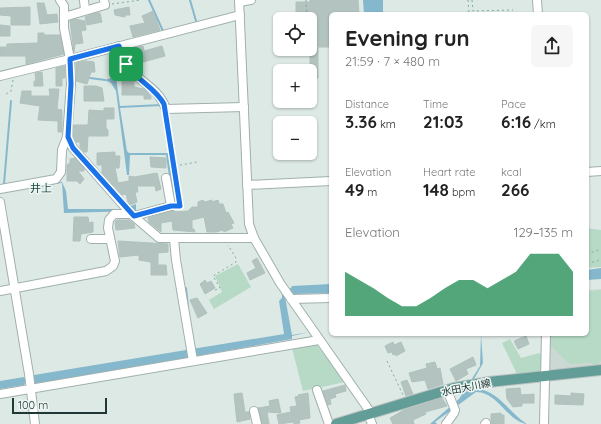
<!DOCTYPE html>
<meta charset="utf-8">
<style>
body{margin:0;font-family:Quicksand,"Noto Sans JP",sans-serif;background:#f6f6f6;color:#222;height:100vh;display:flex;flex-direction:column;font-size:15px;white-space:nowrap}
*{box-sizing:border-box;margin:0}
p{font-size:13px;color:#767676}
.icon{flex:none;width:22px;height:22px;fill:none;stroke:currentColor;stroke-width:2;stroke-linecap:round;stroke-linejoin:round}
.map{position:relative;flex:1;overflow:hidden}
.panel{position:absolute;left:329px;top:12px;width:260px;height:324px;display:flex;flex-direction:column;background:#fff;border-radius:6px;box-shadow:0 1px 3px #0004}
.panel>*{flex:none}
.controls{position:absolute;left:273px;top:12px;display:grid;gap:8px}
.controls a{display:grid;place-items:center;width:44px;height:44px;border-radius:6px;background:#fff;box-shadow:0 1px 3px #0004;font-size:20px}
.scale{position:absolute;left:12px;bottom:10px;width:95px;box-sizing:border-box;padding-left:4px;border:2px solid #203735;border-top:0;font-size:11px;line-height:14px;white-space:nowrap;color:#203735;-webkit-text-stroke:3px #edf6f3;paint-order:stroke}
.pin{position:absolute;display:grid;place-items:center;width:34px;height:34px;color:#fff;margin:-17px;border-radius:8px;box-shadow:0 2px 6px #0006}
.round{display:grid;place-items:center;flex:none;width:42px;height:42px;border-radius:6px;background:#f6f6f6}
.summary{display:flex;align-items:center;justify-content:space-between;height:68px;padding:0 16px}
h1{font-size:22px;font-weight:800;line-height:30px}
.metrics{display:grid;grid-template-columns:repeat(3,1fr);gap:6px;height:68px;padding:4px 16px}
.metrics div{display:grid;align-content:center}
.metrics b{font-size:17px;font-weight:800}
.metrics small{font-size:11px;font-weight:400}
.metrics p{font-size:11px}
.chart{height:112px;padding:8px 16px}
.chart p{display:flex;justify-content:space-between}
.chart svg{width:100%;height:72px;margin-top:4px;fill:#0b8043;opacity:.7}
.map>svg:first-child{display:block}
.built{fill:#ccd8d4}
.green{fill:#b6dac5}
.water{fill:#86b8cd}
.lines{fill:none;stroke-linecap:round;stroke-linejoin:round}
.stream{stroke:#86b8cd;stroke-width:2}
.building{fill:#b3c3bf;stroke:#b0c2bd}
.minor-casing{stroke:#a1b0ad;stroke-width:10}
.major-casing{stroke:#bcc3c2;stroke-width:12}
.path{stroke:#7eaca4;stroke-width:1;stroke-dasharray:2 3;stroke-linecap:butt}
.minor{stroke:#fff;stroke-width:8}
.major{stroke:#639d97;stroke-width:10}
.route-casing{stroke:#fff;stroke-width:8}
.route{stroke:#1a73e8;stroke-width:5}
.labels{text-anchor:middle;stroke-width:3;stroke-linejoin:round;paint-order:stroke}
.street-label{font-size:10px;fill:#203735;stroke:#edf6f3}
.neighbourhood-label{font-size:11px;fill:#1c4944;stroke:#edf6f3}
</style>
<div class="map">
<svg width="601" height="424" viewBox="0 0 601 424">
<rect width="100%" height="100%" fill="#dde9e5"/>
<!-- built -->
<path class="built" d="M 601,289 L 601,365 L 547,371 L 549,334 L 587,334 L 587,290 Z"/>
<!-- green -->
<g class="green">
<path d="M 587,228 L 601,230 L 601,267 L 587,268 Z"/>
<path d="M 238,264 L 251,287 L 214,309 L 209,300 L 222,292 L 215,276 Z"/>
<path d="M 601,290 L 601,360 L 598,365 L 593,365 L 591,363 L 569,364 L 550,345 L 550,334 L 587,334 L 587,292 Z"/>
<path d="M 510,339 L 521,358 L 539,353 L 542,355 L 542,371 L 517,374 L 502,343 Z"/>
<path d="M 316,344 L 345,382 L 303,391 L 292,348 Z"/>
</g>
<!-- water -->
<g class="water">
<path d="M 363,0 L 383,0 L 383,14 L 364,14 Z"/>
<path d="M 109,53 L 116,77 L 120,106 L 162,104 L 161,106 L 120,108 L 127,151 L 129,153 L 169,153 L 176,204 L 173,205 L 166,155 L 130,155 L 129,175 L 127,175 L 116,91 L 111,83 L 105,80 L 114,77 Z"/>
<path d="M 62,182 L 66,191 L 68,209 L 123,209 L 136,204 L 136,211 L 64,213 L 62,183 L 0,192 Z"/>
<path d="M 601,268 L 601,279 L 587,280 L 587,270 Z"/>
<path d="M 331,284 L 331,293 L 294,294 L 290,292 L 285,297 L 292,335 L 309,332 L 292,336 L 292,339 L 197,356 L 197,354 L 188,356 L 187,358 L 35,384 L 35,382 L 25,383 L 24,385 L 0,389 L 0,381 L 24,377 L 24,378 L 34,377 L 34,375 L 284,334 L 279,301 L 282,298 L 282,293 L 291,288 L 292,286 Z"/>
<path d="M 481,334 L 483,363 L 474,379 L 474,388 C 500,391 507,411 527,424 C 507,421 498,392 476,392 L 435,422 L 437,424 L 430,424 L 459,399 L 480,366 Z"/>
</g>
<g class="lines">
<!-- stream -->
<g class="stream">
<path d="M 149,0 L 163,31"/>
<path d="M 190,0 L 196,21"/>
<path d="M 90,78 L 105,80"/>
<path d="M 4,184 L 11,101"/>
<path d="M 186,288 L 188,307"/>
</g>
</g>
<!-- building -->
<g class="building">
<path d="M 310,0 L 358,0 L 359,14 L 331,14 L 331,47 L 318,47 L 318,78 L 310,79 L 310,19 L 296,19 L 296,2 L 310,2 Z"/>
<path d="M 37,3 L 44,3 L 47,15 L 57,14 L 58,22 L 40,24 Z"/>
<path d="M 30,7 L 30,25 L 11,25 L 11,16 L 0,15 L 0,8 Z"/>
<path d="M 129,7 L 130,15 L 125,15 L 125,17 L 115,15 L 114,10 Z"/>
<path d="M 153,11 L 160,30 L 133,37 L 130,26 L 145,23 L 142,16 Z"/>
<path d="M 96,13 L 100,13 L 102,22 L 87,25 L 85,17 Z"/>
<path d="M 75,19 L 85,21 L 86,30 L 81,31 L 83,43 L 75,44 L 74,52 L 70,21 Z"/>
<path d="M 0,25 L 10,26 L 10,36 L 0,36 Z"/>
<path d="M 38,33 L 44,33 L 44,35 L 60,35 L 64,54 L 26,64 L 26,56 L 0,56 L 0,47 L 7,47 L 7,44 L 38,43 Z"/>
<path d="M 143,46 L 144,51 L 162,46 L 165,56 L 143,62 L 142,57 L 133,57 L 130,49 Z"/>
<path d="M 85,61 L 94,62 L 95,72 L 91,72 L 87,84 L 76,81 L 76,63 Z"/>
<path d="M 65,66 L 65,78 L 62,78 L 62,86 L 56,86 L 56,68 Z"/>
<path d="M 42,72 L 43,86 L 34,86 L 34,81 L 36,81 L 35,73 Z"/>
<path d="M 122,74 L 126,74 L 134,81 L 134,87 L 144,89 L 151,96 L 151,99 L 144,99 L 144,95 L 122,95 Z"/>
<path d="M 84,86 L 96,86 L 102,88 L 104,101 L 84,101 Z"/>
<path d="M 49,89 L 59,89 L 57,109 L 62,110 L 62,132 L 58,132 L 58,121 L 38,120 L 40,106 L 20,103 L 22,91 L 31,91 L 31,96 L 50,96 Z"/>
<path d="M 104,108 L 114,108 L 114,119 L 106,119 L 106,128 L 108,130 L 108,136 L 88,136 L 87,152 L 84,152 L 80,147 L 80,142 L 76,142 L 73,136 L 73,125 L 88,125 L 89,110 L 104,111 Z"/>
<path d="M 115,152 L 115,156 L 120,156 L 119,168 L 115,168 L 118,183 L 129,181 L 129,176 L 134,177 L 157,173 L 161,189 L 156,191 L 155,186 L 137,186 L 138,192 L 135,192 L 137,202 L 130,205 L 128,202 L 126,194 L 122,195 L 102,173 L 102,165 L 97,165 L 97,153 Z"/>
<path d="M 150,157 L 166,158 L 166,168 L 151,167 Z"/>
<path d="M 75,158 L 84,168 L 84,171 L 78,171 L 84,179 L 80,184 L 77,181 L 67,181 L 67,165 L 70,163 L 70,159 Z"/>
<path d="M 203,200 L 205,202 L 212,200 L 212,202 L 218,200 L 219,204 L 223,204 L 226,213 L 228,212 L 234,223 L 231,224 L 233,228 L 224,232 L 223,230 L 216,232 L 207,232 L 204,217 L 192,220 L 192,229 L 194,229 L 195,232 L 173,230 L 172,221 L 161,223 L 161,232 L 149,222 L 148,218 L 174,210 L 175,212 L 188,211 L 192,207 L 198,207 L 198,202 Z"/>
<path d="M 74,217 L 88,217 L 89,223 L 93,222 L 93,232 L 81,234 L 80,241 L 73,241 Z"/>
<path d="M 117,220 L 129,220 L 134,224 L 135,228 L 116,230 L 115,222 Z"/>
<path d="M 118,241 L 168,244 L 168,252 L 158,253 L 158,265 L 166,265 L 167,275 L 151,275 L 151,262 L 139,260 L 139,255 L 120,257 Z"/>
<path d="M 257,258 L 265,273 L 250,280 L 247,273 L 256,268 L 252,261 Z"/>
<path d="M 205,280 L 207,283 L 211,281 L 215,288 L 205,294 L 200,284 Z"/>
<path d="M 197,298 L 207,313 L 198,318 L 190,300 Z"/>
<path d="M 526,336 L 529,344 L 518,349 L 514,341 Z"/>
<path d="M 393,342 L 394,345 L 401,342 L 405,351 L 396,356 L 396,354 L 393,355 L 392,352 L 388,353 L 385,346 Z"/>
<path d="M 473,357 L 476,365 L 466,369 L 468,374 L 456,381 L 450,369 Z"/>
<path d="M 435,362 L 437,369 L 440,368 L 443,384 L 428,389 L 425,380 L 412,382 L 409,373 L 427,368 L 426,364 Z"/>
<path d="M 407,380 L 413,394 L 406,396 L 401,382 Z"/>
<path d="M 345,385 L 346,391 L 335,394 L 336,397 L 330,399 L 331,404 L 328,405 L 323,391 Z"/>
<path d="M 520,388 L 521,395 L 534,394 L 534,403 L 522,403 L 522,406 L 513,407 L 507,399 L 506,389 Z"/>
<path d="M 242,393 L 245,412 L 249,412 L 250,419 L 237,422 L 234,394 Z"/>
<path d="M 308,393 L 310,418 L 299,420 L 300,423 L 294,424 L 293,422 L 279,424 L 277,415 L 291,412 L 290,407 L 297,406 L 295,397 L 299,396 L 298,395 Z"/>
<path d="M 571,393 L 584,394 L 583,405 L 555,404 L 555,395 L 571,396 Z"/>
<path d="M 442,398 L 447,406 L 425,412 L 426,414 L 413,420 L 414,424 L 393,424 L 390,418 L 404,410 Z"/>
<path d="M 278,399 L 281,413 L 267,412 L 269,424 L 262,424 L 258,408 L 270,406 L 269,401 Z"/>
<path d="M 501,413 L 501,415 L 504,415 L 504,424 L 491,424 L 491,414 Z"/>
</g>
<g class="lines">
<!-- minor casing -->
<g class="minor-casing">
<g id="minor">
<path d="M 84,0 L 85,10"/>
<path d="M 239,0 L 249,224 L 254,238 L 280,283 L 371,413"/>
<path d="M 537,0 L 538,14"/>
<path d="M 239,2 L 251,0"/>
<path d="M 64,17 L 105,5 L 104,0"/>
<path d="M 119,46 C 121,52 123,59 126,64 C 138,83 158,86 166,109 L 244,107"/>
<path d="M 0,76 L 70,59 L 240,15"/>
<path d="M 67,137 L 73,148 L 131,214 L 159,238 L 254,238"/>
<path d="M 587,172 L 601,171"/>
<path d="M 247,185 L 331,181"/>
<path d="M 0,189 L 56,179 L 61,172 L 62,150 L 67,137 L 71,84 L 70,59 L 64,28 L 64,6 L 60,0"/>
<path d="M 0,202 L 29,374 L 35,424"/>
<path d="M 134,216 L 171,206 L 166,178"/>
<path d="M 91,239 L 110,239"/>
<path d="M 174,239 L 176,260 L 193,361"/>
<path d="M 0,291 L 106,271 L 113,266 L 115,261 L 108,228 L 109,220 L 114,214 L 131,214"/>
<path d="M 291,299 L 331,298"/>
<path d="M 317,390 L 329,424"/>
<path d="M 0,394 L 319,340"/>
<path d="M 254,411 L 257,424"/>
<path d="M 368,414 L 372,424"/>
<path d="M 446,424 L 454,413 L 455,410 L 447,390"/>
<path d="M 485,424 L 486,423"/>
<path d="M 544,424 L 546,334"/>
</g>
</g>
<!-- major casing -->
<g class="major-casing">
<path id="major" d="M 336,424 L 454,388 L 489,382 L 601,370"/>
</g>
<!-- path -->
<g class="path">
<path d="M 306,0 L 307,19"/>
<path d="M 468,0 L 469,14"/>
<path d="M 472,0 L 473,11 L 513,10"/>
<path d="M 112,4 L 141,0"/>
<path d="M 6,94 L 11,91 L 13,80"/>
<path d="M 167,116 L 180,206 L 178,206"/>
<path d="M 175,166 L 197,162"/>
<path d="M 587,254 L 601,249"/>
<path d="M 587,262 L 595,262 L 601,259"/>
<path d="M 215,290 L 220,288 L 213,276 L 236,262 L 236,258 L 228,245"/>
<path d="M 387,361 L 403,395"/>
</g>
<!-- minor -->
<use href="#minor" class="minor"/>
<!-- major -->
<use href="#major" class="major"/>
</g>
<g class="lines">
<!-- route casing -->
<g class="route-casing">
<path id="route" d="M 119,46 C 121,52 123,59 126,64 C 136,80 155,87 164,104 L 180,206 L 171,206 L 134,216 L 73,148 L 68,137 L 71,84 L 70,59 Z"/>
</g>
<!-- route -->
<use href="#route" class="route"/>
</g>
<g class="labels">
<!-- street labels -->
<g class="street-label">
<text transform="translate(466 387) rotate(-11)" y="4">水田大川線</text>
</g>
<!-- neighbourhood labels -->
<g class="neighbourhood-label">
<text x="41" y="192">井上</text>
</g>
</g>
</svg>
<div class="controls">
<a><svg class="icon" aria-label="locate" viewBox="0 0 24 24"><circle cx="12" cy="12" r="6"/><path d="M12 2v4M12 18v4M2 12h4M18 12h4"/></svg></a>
<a>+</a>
<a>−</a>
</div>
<div class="scale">100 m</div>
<div class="pin" style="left:126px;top:64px;background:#1e9e55"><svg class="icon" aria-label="arrive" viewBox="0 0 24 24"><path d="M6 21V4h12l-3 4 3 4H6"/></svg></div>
<section class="panel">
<div class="summary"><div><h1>Evening run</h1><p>21:59 · 7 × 480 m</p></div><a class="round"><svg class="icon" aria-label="share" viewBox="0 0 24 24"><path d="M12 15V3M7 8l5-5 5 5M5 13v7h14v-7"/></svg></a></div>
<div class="metrics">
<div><p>Distance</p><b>3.36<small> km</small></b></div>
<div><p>Time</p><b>21:03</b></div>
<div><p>Pace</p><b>6:16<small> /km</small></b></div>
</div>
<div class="metrics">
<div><p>Elevation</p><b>49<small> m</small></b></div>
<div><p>Heart rate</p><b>148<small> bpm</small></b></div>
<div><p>kcal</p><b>266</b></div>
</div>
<div class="chart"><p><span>Elevation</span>129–135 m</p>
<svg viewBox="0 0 160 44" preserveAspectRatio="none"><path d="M0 44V17L10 22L20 27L30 33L40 38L50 38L60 33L70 27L80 22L90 22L100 27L110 22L120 17L130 6L140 6L150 6L160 17V44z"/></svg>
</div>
</section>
</div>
